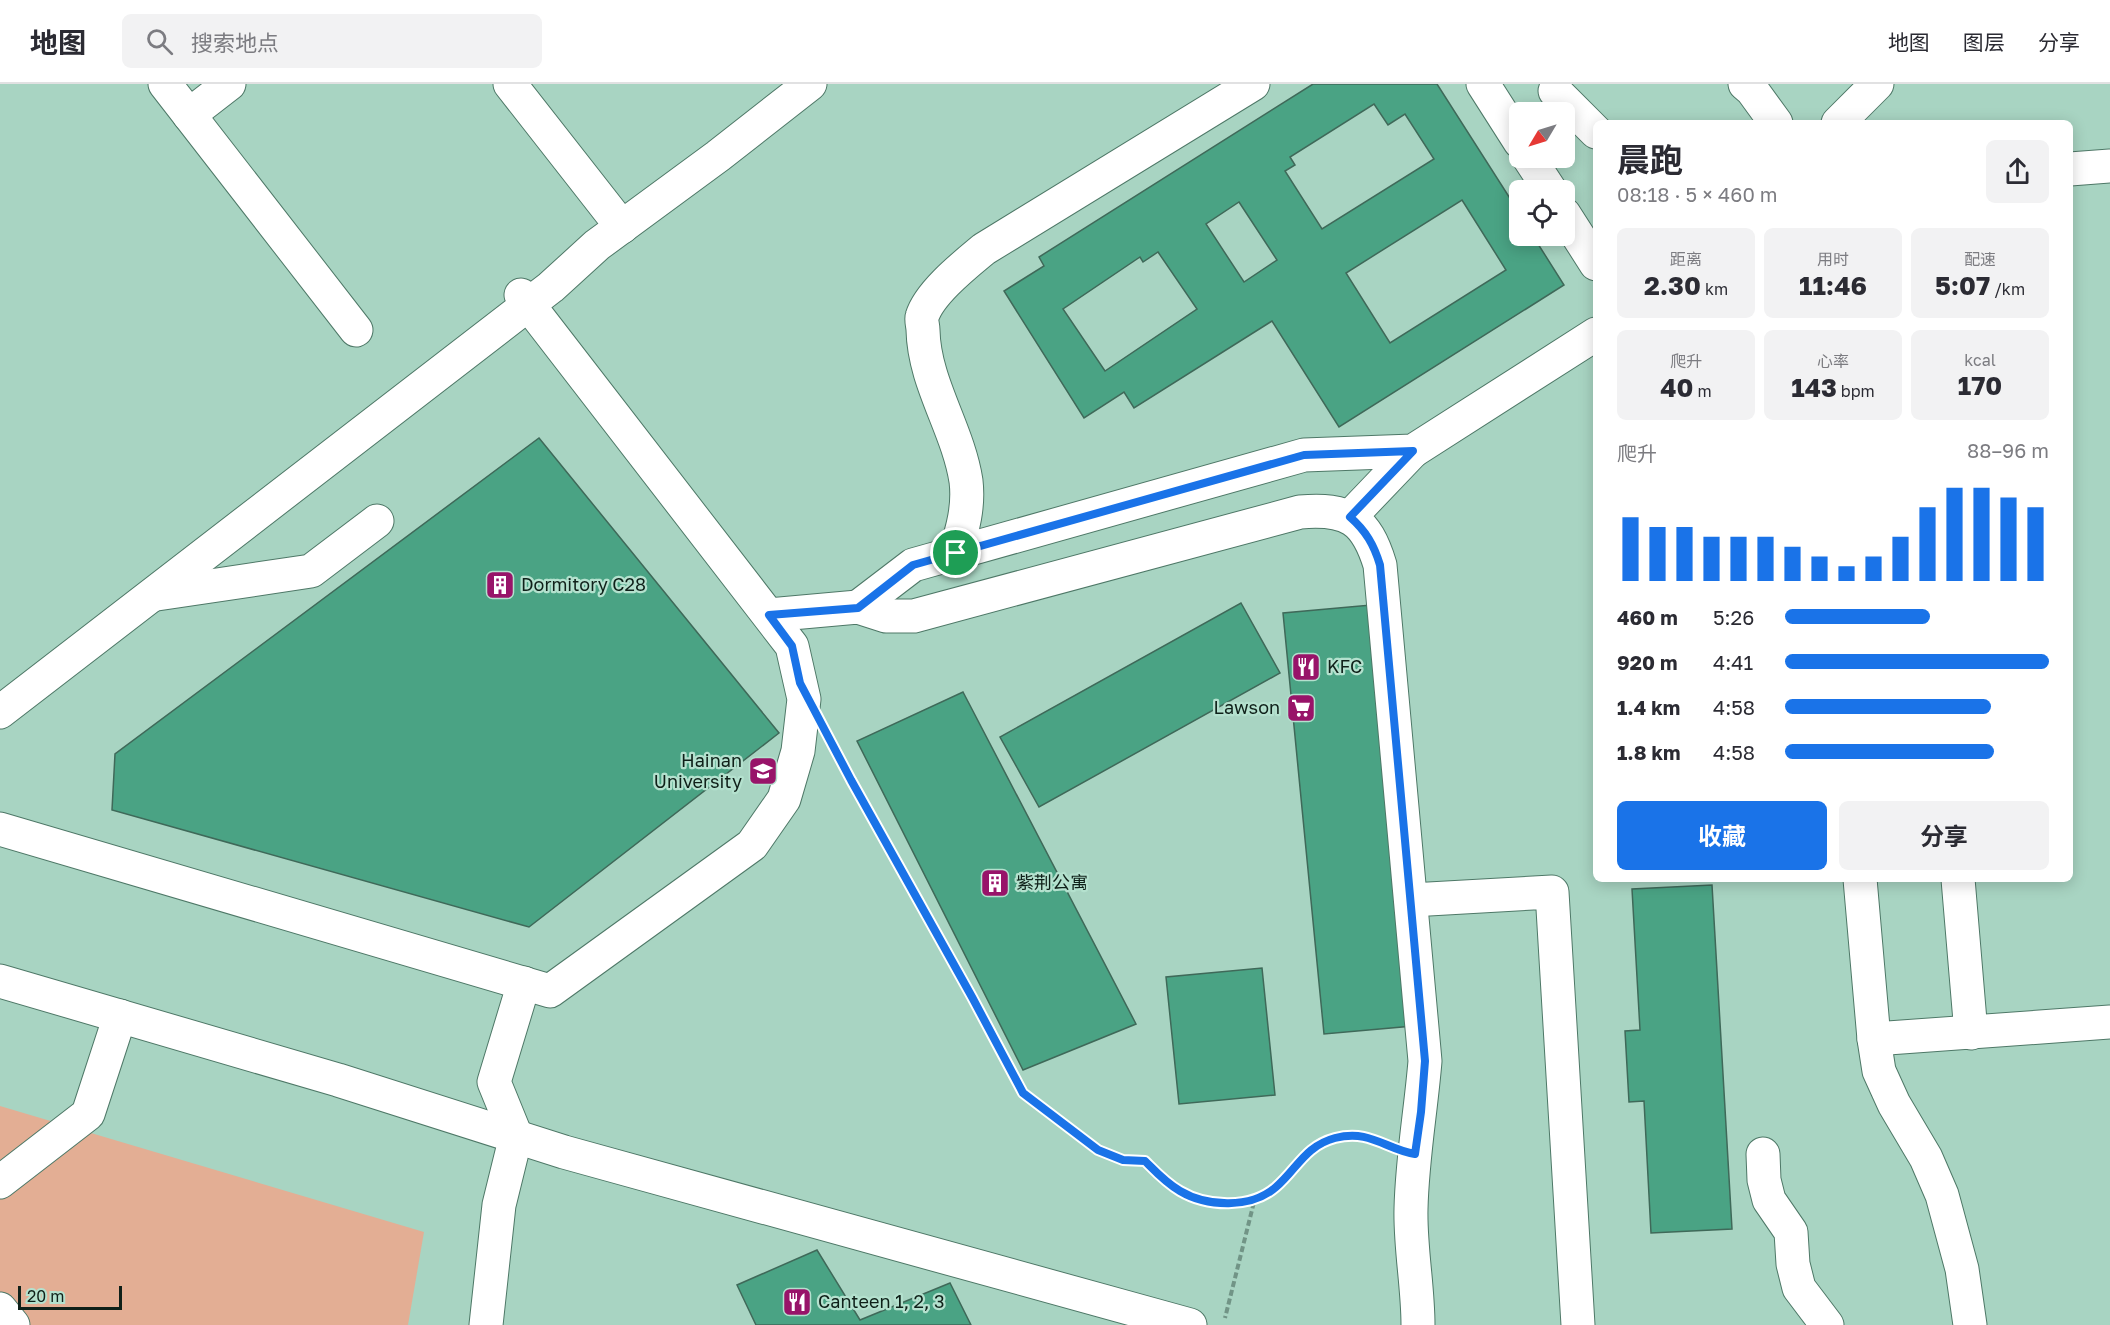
<!DOCTYPE html>
<html lang="zh">
<meta charset="utf-8">
<style>
body{margin:0;font-family:"Golos Text","Noto Sans SC",sans-serif;background:#f2f2f3;color:#2b2b33;height:100vh;display:flex;flex-direction:column;font-size:22px;white-space:nowrap}
*{box-sizing:border-box;margin:0}
p{font-size:20px;color:#7c7c81}
.icon{flex:none;width:33px;height:33px;fill:none;stroke:currentColor;stroke-width:2;stroke-linecap:round;stroke-linejoin:round}
.map{position:relative;flex:1;overflow:hidden}
.sheet{position:absolute;left:1593px;top:36px;width:480px;height:762px;display:flex;flex-direction:column;background:#fff;border-radius:9px;box-shadow:0 3px 15px #0003}
.sheet>*{flex:none}
.needle{width:39px;rotate:232deg}
.fabs{position:absolute;left:1509px;top:18px;display:grid;gap:12px}
.fabs a{display:grid;place-items:center;width:66px;height:66px;border-radius:9px;background:#fff;box-shadow:0 3px 15px #0003;font-size:30px}
.scale{position:absolute;left:18px;bottom:15px;width:104px;box-sizing:border-box;padding-left:6px;border:3px solid #0f2019;border-top:0;font-size:16px;line-height:21px;white-space:nowrap;color:#0f2019;-webkit-text-stroke:4px #b4e1ce;paint-order:stroke}
.pin{position:absolute;display:grid;place-items:center;width:51px;height:51px;color:#fff;margin:-26px;border:3px solid #fff;border-radius:50%;box-shadow:0 2px 6px #0007}
.round{display:grid;place-items:center;flex:none;width:63px;height:63px;border-radius:9px;background:#f2f2f3}
.overview{display:flex;align-items:center;justify-content:space-between;height:102px;padding:0 24px}
h1{font-size:33px;font-weight:700;line-height:45px}
.metrics{display:grid;grid-template-columns:repeat(3,1fr);gap:9px;height:102px;padding:6px 24px}
.metrics div{display:grid;align-content:center;border-radius:9px;background:#f2f2f3;text-align:center}
.metrics b{font-size:26px;font-weight:700}
.metrics small{font-size:16px;font-weight:400}
.metrics p{font-size:16px}
.chart{height:168px;padding:12px 24px}
.chart p{display:flex;justify-content:space-between}
.chart svg{width:100%;height:108px;margin-top:6px;stroke:#1a73e8;stroke-width:6}
.primary-button{display:flex;gap:12px;margin-top:auto;padding:12px 24px}
.primary-button a{flex:1;height:69px;border-radius:9px;background:#1a73e8;color:#fff;font-size:24px;font-weight:700;line-height:69px;text-align:center}
.primary-button a+a{background:#f2f2f3;color:#2b2b33}
ul{padding:0 24px;list-style:none;font-size:20px}
li{display:grid;grid-template-columns:96px 72px 1fr;align-items:center;height:45px}
li i{height:15px;border-radius:8px;background:#1a73e8}
header{display:flex;align-items:center;gap:36px;box-sizing:border-box;height:84px;padding:0 30px;background:#fff;border-bottom:2px solid #e1e1e2}
header strong{font-size:28px}
nav{display:flex;gap:33px;margin-inline-start:auto;font-size:21px}
.search{width:420px;height:54px;background:#f2f2f3;display:flex;align-items:center;gap:15px;box-sizing:border-box;padding:0 21px;border-radius:9px;color:#7c7c81;font-size:22px}
.map>svg:first-child{display:block}
.green{fill:#e3ae94}
.building{fill:#4aa384;stroke:#3f6959;stroke-width:1.5;fill-rule:evenodd}
.lines{fill:none;stroke-linecap:round;stroke-linejoin:round}
.minor-casing{stroke:#4e7867;stroke-width:35}
.path{stroke:#719486;stroke-width:4;stroke-dasharray:6 3;stroke-linecap:butt}
.minor{stroke:#fff;stroke-width:33}
.route-casing{stroke:#fff;stroke-width:12}
.route{stroke:#1a73e8;stroke-width:8}
.labels{text-anchor:middle;stroke-width:4.5;stroke-linejoin:round;paint-order:stroke}
.poi-label{font-size:18px;fill:#0f2019;stroke:#b4e1ce;text-anchor:start}
</style>
<header>
<strong>地图</strong>
<div class="search"><svg class="icon" aria-label="search" viewBox="0 0 24 24"><circle cx="10" cy="10" r="6"/><path d="M15 15l6 6"/></svg>搜索地点</div>
<nav><a>地图</a><a>图层</a><a>分享</a></nav>
</header>
<div class="map">
<svg width="2110" height="1241" viewBox="0 0 2110 1241">
<rect width="100%" height="100%" fill="#a8d4c2"/>
<!-- green -->
<path class="green" d="M 0,1022 L 424,1148 L 408,1241 L 0,1241 Z"/>
<!-- building -->
<g class="building">
<path d="M 1313,0 L 1437,0 L 1520,130 L 1520,152 L 1533,152 L 1564,201 L 1339,343 L 1272,237 L 1134,324 L 1124,308 L 1084,334 L 1004,207 L 1044,182 L 1039,173 ZM 1374,20 L 1388,41 L 1405,30 L 1434,75 L 1322,145 L 1285,87 L 1295,81 L 1290,73 ZM 1462,116 L 1506,186 L 1390,259 L 1346,189 ZM 1239,118 L 1277,176 L 1244,198 L 1206,140 ZM 1158,168 L 1197,225 L 1105,287 L 1063,225 L 1140,173 L 1143,178 Z"/>
<path d="M 539,354 L 779,649 L 529,843 L 112,726 L 115,670 Z"/>
<path d="M 1241,519 L 1280,589 L 1039,723 L 1000,653 Z"/>
<path d="M 1371,521 L 1413,942 L 1324,950 L 1283,529 Z"/>
<path d="M 963,608 L 1136,940 L 1023,986 L 857,657 Z"/>
<path d="M 1712,801 L 1732,1145 L 1651,1149 L 1644,1017 L 1629,1018 L 1625,947 L 1640,946 L 1632,805 Z"/>
<path d="M 1262,884 L 1275,1011 L 1179,1020 L 1166,893 Z"/>
<path d="M 817,1166 L 860,1236 L 950,1199 L 971,1241 L 756,1241 L 737,1201 Z"/>
</g>
<g class="lines">
<!-- minor casing -->
<g class="minor-casing">
<g id="minor">
<path d="M 165,0 L 356,246"/>
<path d="M 510,0 L 622,143"/>
<path d="M 1483,0 L 1520,58"/>
<path d="M 1745,0 L 1752,6 L 1776,39"/>
<path d="M 1555,7 L 1596,48"/>
<path d="M 189,31 L 229,0"/>
<path d="M 1838,39 L 1877,0"/>
<path d="M 1529,74 L 1550,106"/>
<path d="M 2070,85 L 2110,82"/>
<path d="M 1564,130 L 1596,180"/>
<path d="M 1350,433 L 1413,367"/>
<path d="M 955,469 C 963,445 969,422 966,397 C 958,345 924,299 923,246 C 923,242 921,236 922,233 C 929,209 966,180 984,165 L 1253,0"/>
<path d="M 157,510 L 311,487 L 377,437"/>
<path d="M 858,523 L 913,481 L 1304,371 L 1413,367 L 1596,250"/>
<path d="M 769,531 L 858,523 L 886,532 L 914,532 L 1300,428 C 1348,424 1366,435 1380,481 L 1425,977 C 1421,1026 1412,1075 1411,1125 C 1410,1163 1418,1202 1418,1241"/>
<path d="M 0,628 L 551,203 L 597,161 L 718,72 L 810,0"/>
<path d="M 0,745 L 550,907 L 752,761 L 784,715 L 798,667 L 804,615 L 792,562 L 521,211"/>
<path d="M 1860,795 L 1874,955 L 1879,987 L 1894,1020 L 1926,1074 L 1942,1111 L 1962,1185 L 1970,1241"/>
<path d="M 1958,795 L 1971,949"/>
<path d="M 1411,816 L 1552,808 L 1578,1241"/>
<path d="M 0,897 L 338,996 L 564,1068 L 1190,1241"/>
<path d="M 1874,955 L 2110,938"/>
<path d="M 1763,1070 L 1764,1096 L 1769,1116 L 1791,1148 L 1793,1180 L 1799,1204 L 1827,1241"/>
<path d="M 0,1098 L 88,1030 L 120,932"/>
<path d="M 0,1225 L 13,1241"/>
<path d="M 486,1241 L 499,1121 L 516,1052 L 494,998 L 524,899"/>
</g>
</g>
<!-- path -->
<g class="path">
<path d="M 834,662 L 1023,1009 L 1098,1066 L 1123,1076 L 1145,1077 C 1177,1111 1208,1126 1255,1114 L 1225,1234"/>
<path d="M 1255,1114 C 1278,1103 1280,1096 1297,1078 C 1319,1055 1352,1046 1382,1057"/>
</g>
<!-- minor -->
<use href="#minor" class="minor"/>
</g>
<g class="lines">
<!-- route casing -->
<g class="route-casing">
<path id="route" d="M 1413,367 L 1350,433 C 1366,447 1374,461 1380,481 L 1425,977 L 1421,1028 L 1415,1070 C 1385,1065 1370,1045 1335,1054 C 1305,1062 1297,1085 1276,1103 C 1251,1125 1207,1123 1180,1107 C 1166,1099 1156,1088 1145,1077 L 1123,1076 L 1098,1066 L 1023,1009 L 972,913 L 851,696 L 800,599 L 792,562 L 769,531 L 858,524 L 913,481 L 1304,371 Z"/>
</g>
<!-- route -->
<use href="#route" class="route"/>
</g>
<!-- icons -->
<defs>
<g id="building-square" transform="scale(1.5)"><rect x="-9" y="-9" width="18" height="18" rx="4" fill="#981469" stroke="#b4e1ce"/><path d="M-4-6H4V6H1V3H-1V6H-4ZM-2.5-4.3h1.7v1.8h-1.7ZM.8-4.3h1.7v1.8H.8ZM-2.5-1h1.7V.8h-1.7ZM.8-1h1.7V.8H.8Z" fill="#fff"/></g>
<g id="restaurant-square" transform="scale(1.5)"><rect x="-9" y="-9" width="18" height="18" rx="4" fill="#981469" stroke="#b4e1ce"/><path d="M-5-6h1v4h1v-4h1v4h1v-4h1v5L-1.5 .5V6h-2V.5L-5-1ZM5-6V6H3V1.5H1.5Q1.5-4 5-6Z" fill="#fff"/></g>
<g id="supermarket-square" transform="scale(1.5)"><rect x="-9" y="-9" width="18" height="18" rx="4" fill="#981469" stroke="#b4e1ce"/><path d="M-6-5.5h2.5l.6 2H6L4.5 2H-2.5L-4.4-4H-6ZM-1.5 3.2a1.3 1.3 0 1 0 .1 0ZM3 3.2a1.3 1.3 0 1 0 .1 0Z" fill="#fff"/></g>
<g id="university-square" transform="scale(1.5)"><rect x="-9" y="-9" width="18" height="18" rx="4" fill="#981469" stroke="#b4e1ce"/><path d="M0-5L7-2L0 1L-7-2ZM-4 1L0 2.5L4 1V4Q0 6-4 4Z" fill="#fff"/></g>
</defs>
<g fill-rule="evenodd">
<use href="#building-square" x="500" y="501"/>
<use href="#restaurant-square" x="1306" y="583"/>
<use href="#supermarket-square" x="1301" y="624"/>
<use href="#university-square" x="763" y="687"/>
<use href="#building-square" x="995" y="799"/>
<use href="#restaurant-square" x="797" y="1218"/>
</g>
<g class="labels">
<!-- poi labels -->
<g class="poi-label">
<text x="521" y="507">Dormitory C28</text>
<text x="1327" y="589">KFC</text>
<text x="1280" y="630" text-anchor="end">Lawson</text>
<text x="742" y="683" text-anchor="end">Hainan<tspan x="742" dy="21">University</tspan></text>
<text x="1016" y="805">紫荆公寓</text>
<text x="818" y="1224">Canteen 1, 2, 3</text>
</g>
</g>
</svg>
<div class="fabs">
<a><svg class="needle" viewBox="-14 -14 28 28"><path d="M0-13l5 13h-10z" fill="#e53935"/><path d="M0 13l5-13h-10z" fill="#7c7c81"/></svg></a>
<a><svg class="icon" aria-label="locate" viewBox="0 0 24 24"><circle cx="12" cy="12" r="6"/><path d="M12 2v4M12 18v4M2 12h4M18 12h4"/></svg></a>
</div>
<div class="scale">20 m</div>
<div class="pin" style="left:956px;top:469px;background:#1e9e55"><svg class="icon" aria-label="arrive" viewBox="0 0 24 24"><path d="M6 21V4h12l-3 4 3 4H6"/></svg></div>
<section class="sheet">
<div class="overview"><div><h1>晨跑</h1><p>08:18 · 5 × 460 m</p></div><a class="round"><svg class="icon" aria-label="share" viewBox="0 0 24 24"><path d="M12 15V3M7 8l5-5 5 5M5 13v7h14v-7"/></svg></a></div>
<div class="metrics">
<div><p>距离</p><b>2.30<small> km</small></b></div>
<div><p>用时</p><b>11:46</b></div>
<div><p>配速</p><b>5:07<small> /km</small></b></div>
</div>
<div class="metrics">
<div><p>爬升</p><b>40<small> m</small></b></div>
<div><p>心率</p><b>143<small> bpm</small></b></div>
<div><p>kcal</p><b>170</b></div>
</div>
<div class="chart"><p><span>爬升</span>88–96 m</p>
<svg viewBox="0 0 160 44" preserveAspectRatio="none"><path d="M5 44V18M15 44V22M25 44V22M35 44V26M45 44V26M55 44V26M65 44V30M75 44V34M85 44V38M95 44V34M105 44V26M115 44V14M125 44V6M135 44V6M145 44V10M155 44V14"/></svg>
</div>
<ul>
<li><b>460 m</b>5:26<i style="width:55%"></i></li>
<li><b>920 m</b>4:41<i style="width:100%"></i></li>
<li><b>1.4 km</b>4:58<i style="width:78%"></i></li>
<li><b>1.8 km</b>4:58<i style="width:79%"></i></li>
</ul>
<div class="primary-button"><a>收藏</a><a>分享</a></div>
</section>
</div>
